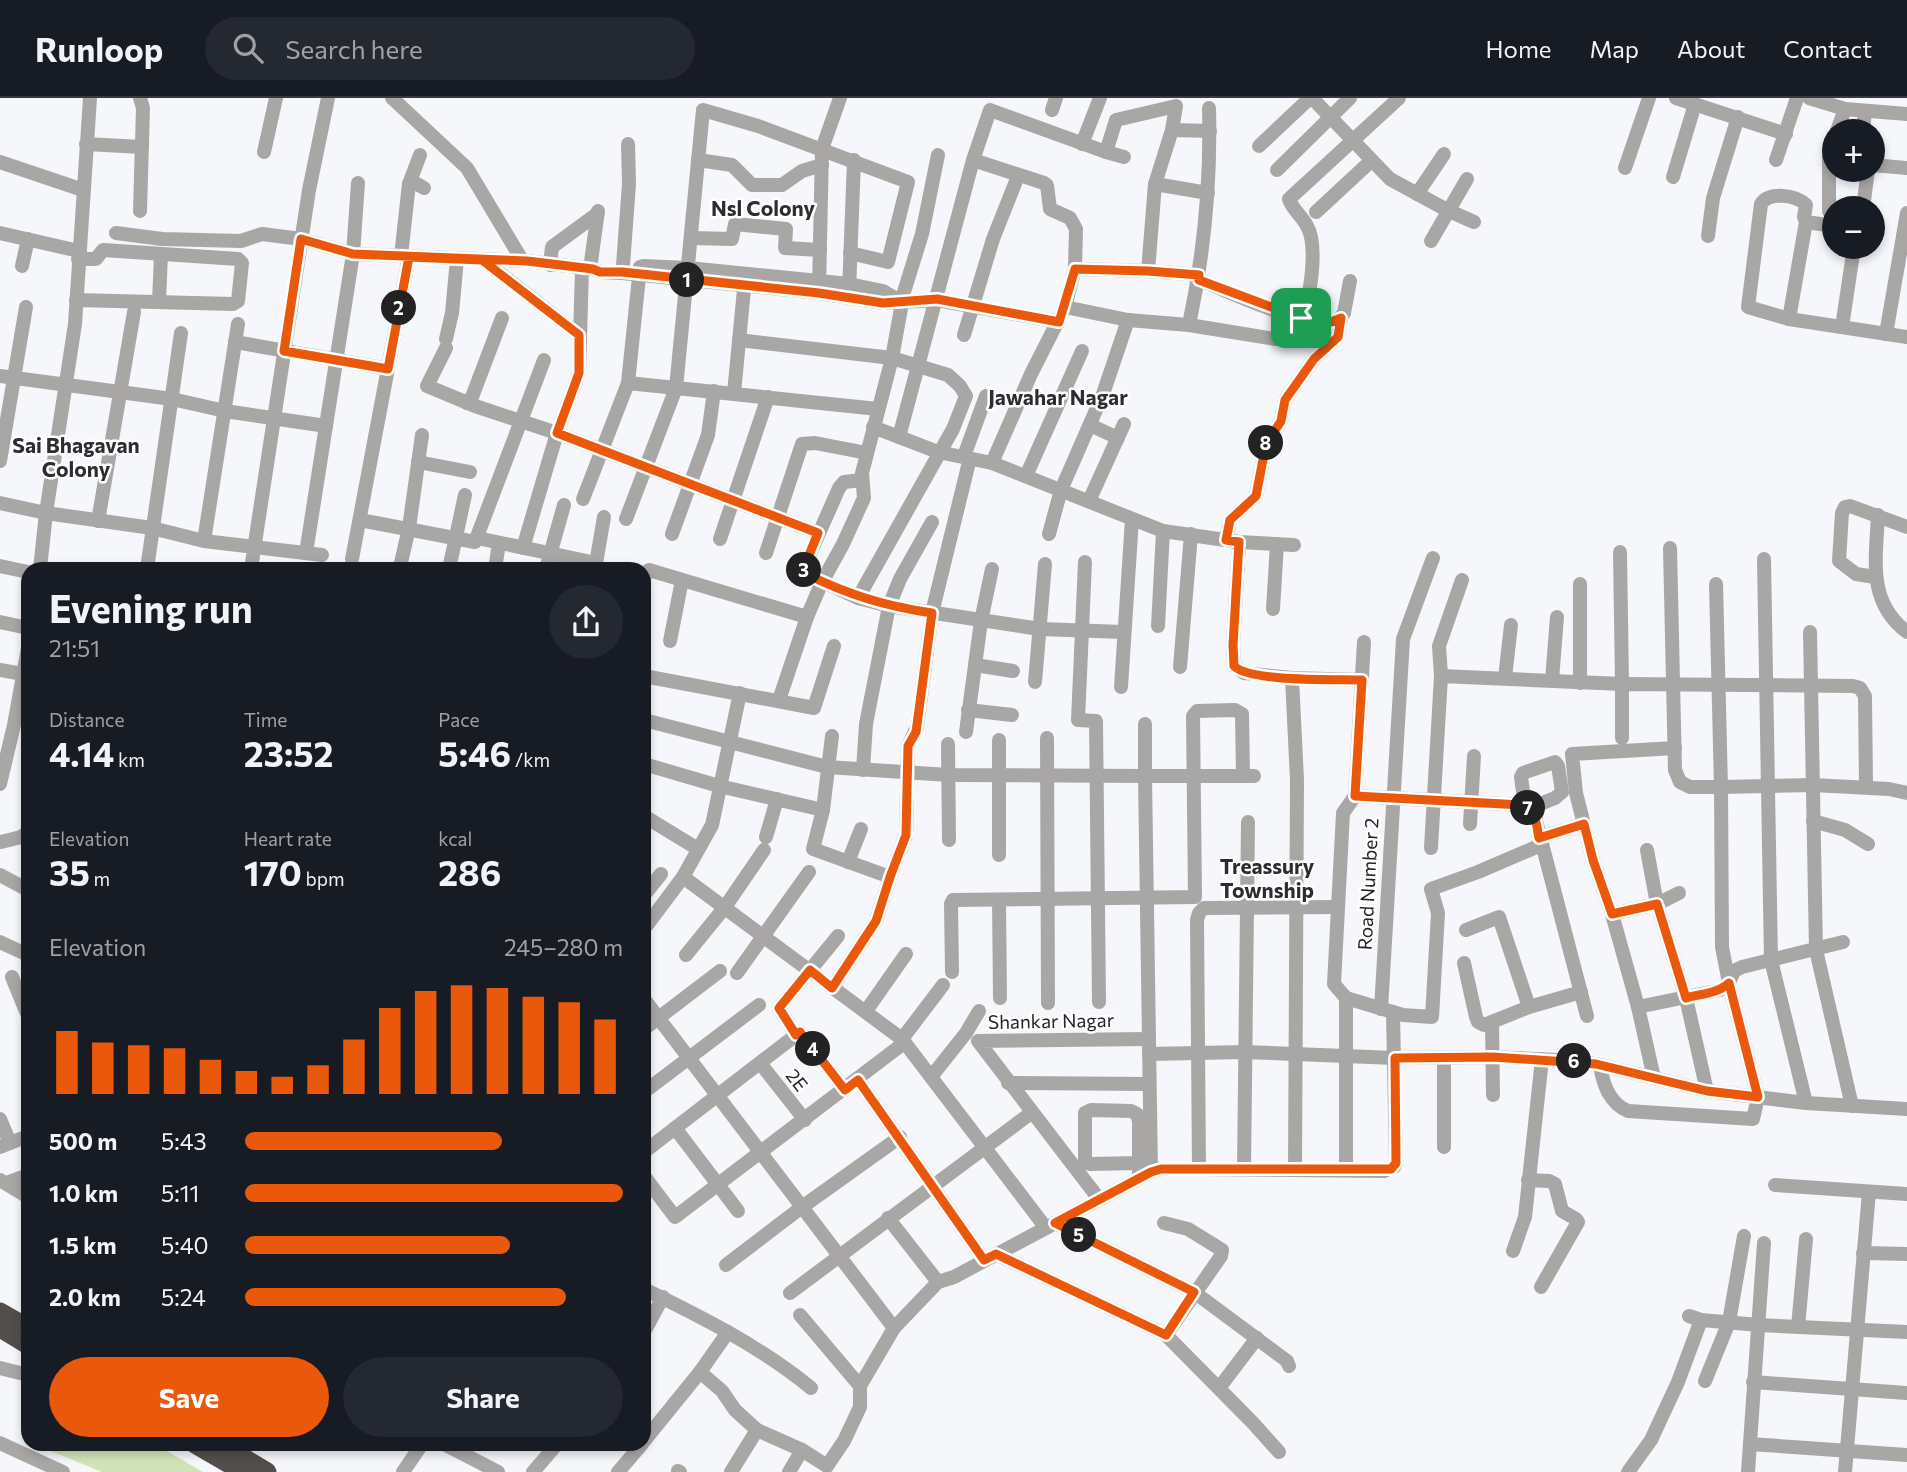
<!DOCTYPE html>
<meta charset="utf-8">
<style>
body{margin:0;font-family:Commissioner,sans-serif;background:#242831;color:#f1f3f6;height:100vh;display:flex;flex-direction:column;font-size:26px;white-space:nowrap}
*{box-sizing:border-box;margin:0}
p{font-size:23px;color:#9ea1a6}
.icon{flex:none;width:38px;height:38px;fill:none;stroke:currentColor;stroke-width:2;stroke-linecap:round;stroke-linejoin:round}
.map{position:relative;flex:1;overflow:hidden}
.drawer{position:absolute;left:21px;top:464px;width:630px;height:889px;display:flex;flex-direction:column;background:#171b24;border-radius:21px;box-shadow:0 4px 10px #0003}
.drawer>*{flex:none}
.buttons{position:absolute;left:1822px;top:21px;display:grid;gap:14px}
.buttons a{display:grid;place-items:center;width:63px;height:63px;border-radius:50%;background:#171b24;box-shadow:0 4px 10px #0003;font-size:35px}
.pin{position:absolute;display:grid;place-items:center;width:60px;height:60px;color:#fff;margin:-30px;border-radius:14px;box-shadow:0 4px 10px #0006}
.km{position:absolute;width:35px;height:35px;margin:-18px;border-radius:50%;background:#222;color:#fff;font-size:19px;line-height:35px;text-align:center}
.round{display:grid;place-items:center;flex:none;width:74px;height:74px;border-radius:37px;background:#242831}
.headline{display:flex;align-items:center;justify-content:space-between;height:119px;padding:0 28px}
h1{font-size:38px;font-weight:700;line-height:52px}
.metrics{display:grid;grid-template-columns:repeat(3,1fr);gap:10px;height:119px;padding:7px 28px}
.metrics div{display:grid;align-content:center}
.metrics b{font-size:35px;font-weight:700}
.metrics small{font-size:19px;font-weight:400}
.metrics p{font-size:19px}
.chart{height:196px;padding:14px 28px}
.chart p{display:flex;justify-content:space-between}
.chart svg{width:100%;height:126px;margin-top:7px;stroke:#ea580c;stroke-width:6}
.cta{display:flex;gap:14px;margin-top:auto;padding:14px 28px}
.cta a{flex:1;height:80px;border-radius:42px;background:#ea580c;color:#fff;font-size:28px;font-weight:700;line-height:80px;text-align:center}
.cta a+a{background:#242831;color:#f1f3f6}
ul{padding:0 28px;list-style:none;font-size:23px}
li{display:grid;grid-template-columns:112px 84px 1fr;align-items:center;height:52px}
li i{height:18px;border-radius:9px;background:#ea580c}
header{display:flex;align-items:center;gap:42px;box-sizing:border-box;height:98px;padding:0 35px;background:#171b24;border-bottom:2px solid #363941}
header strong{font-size:33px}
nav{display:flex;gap:38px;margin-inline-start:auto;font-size:24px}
.search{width:490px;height:63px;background:#242831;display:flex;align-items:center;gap:18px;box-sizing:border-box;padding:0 24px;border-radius:38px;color:#9ea1a6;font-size:26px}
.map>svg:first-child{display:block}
.green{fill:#d1e4b8}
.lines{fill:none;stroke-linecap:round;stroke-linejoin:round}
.minor{stroke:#a9a7a6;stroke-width:14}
.highway{stroke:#524e4c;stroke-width:19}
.route-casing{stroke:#fff;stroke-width:14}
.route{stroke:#ea580c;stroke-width:9}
.labels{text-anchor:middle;stroke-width:5;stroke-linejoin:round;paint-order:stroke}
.street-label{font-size:19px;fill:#252527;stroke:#fff}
.neighbourhood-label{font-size:21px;font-weight:bold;fill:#2b2d30;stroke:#fff}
</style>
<header>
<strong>Runloop</strong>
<div class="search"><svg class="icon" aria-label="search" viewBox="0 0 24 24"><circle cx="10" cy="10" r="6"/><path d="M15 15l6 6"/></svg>Search here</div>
<nav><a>Home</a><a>Map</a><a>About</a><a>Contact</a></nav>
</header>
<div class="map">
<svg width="1907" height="1374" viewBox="0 0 1907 1374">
<rect width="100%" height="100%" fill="#f5f7fb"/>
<!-- green -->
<path class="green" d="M 34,1346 L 155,1346 L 203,1374 L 102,1374 Z"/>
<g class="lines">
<!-- minor -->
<g class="minor">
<path d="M 140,0 L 143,10 L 140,113"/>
<path d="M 392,0 L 467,70 L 522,162 L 527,163"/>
<path d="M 1312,0 L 1390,81 L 1447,112 L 1474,124"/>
<path d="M 1676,0 L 1786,36"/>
<path d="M 1809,0 L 1845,11 L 1907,16"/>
<path d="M 1052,12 L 1056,0"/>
<path d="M 1837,33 L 1845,11"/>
<path d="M 1863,33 L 1865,13"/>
<path d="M 86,46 L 142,49"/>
<path d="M 1082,46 L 1100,0"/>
<path d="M 1259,48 L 1310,0"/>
<path d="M 264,54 L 276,0"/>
<path d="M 1106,54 L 1124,59"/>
<path d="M 698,62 L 732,67 L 752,87 L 782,87 L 802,73 L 822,67"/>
<path d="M 973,62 L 1044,85 L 1047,87 L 1050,111 L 1070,120 L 1076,131 L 1075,171 L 1065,209 L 1031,276 L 992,365"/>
<path d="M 1776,62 L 1797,0"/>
<path d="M 0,64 L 83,92"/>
<path d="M 1872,67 L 1907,70"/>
<path d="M 1625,70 L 1649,0"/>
<path d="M 1277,72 L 1350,0"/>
<path d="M 1673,79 L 1695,6"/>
<path d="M 409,86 L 417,86 L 424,90"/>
<path d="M 1155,86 L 1208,95"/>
<path d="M 1417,96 L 1444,56"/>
<path d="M 1863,110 L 1868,72"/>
<path d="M 1829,113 L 1829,57 L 1834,41"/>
<path d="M 1316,114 L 1371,63"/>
<path d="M 1834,128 L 1806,124 L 1804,119 L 1806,107 C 1797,97 1769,93 1761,106 L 1748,209 L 1789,221 L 1907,239"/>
<path d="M 0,135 L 79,153"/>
<path d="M 116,135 L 162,141 L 241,143 L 262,136 L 301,141 L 353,156 L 527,163 L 593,171 L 600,174 L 622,175 L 819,195 L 883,205 L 937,202 L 1059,224"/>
<path d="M 1708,138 L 1713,100 L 1738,19"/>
<path d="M 691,140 L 732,141 L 735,126 L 786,131 L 785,150 L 820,152"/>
<path d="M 1431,143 L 1467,81"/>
<path d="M 401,158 L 409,86 L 420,57"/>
<path d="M 483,162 L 579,237"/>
<path d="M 550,167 L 552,149 L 597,116"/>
<path d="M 623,167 L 629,86 L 628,46"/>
<path d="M 22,168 L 28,141"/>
<path d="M 643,168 L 688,170 L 849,186 L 883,193 L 901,204"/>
<path d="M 590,171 L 598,113"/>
<path d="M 1075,171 L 1148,173"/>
<path d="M 1199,177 L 1148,173 L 1155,86 L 1172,32 L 1210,33"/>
<path d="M 1199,182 C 1236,196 1298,228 1337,223 L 1344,215 L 1350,183"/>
<path d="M 819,191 L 822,51 L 840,0"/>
<path d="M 849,194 L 854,62"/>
<path d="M 76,202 L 233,206 L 238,203 L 242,165 L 238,161 L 103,152 L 96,161 L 78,161"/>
<path d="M 159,204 L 161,156"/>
<path d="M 1065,209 L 1128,222 L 1189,227 C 1204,156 1211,83 1209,10"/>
<path d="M 1301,220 C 1311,200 1318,147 1307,128 C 1302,118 1292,111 1289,101 L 1399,0"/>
<path d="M 1789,221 L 1806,124"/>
<path d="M 1189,227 L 1275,241"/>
<path d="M 1842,229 L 1854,149"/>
<path d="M 1886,236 L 1907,115"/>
<path d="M 964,237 L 993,141 L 1018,78"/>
<path d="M 446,241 L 452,215 L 457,161"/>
<path d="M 739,242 L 892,260 L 948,277 L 960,288 L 966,298 L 953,331 L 858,500"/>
<path d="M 235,244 L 388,271"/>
<path d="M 446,250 L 427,288 L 475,308 L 557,335 L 818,435"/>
<path d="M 0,278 L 172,301 L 225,313 L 326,328"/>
<path d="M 628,285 L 878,311"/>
<path d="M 734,295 L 745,181"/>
<path d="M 467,305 L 472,299 L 502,220"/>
<path d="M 1090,327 L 1118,340"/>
<path d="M 873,329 L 938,354 L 992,365 L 1163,433 L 1239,444 L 1294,447"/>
<path d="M 899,339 L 973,62 L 990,12 L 1106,54 L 1116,22 L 1176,8 L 1172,32"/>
<path d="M 964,358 L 986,298"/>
<path d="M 0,363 L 26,209"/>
<path d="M 418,364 L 470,374"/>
<path d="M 1026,378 L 1082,253"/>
<path d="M 862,382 L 844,384 L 839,390 L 805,467 L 806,476 L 858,500 L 889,508 L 1040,531 L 1123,534"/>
<path d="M 583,401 L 628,285 L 640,169"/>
<path d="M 1089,403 L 1124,326"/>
<path d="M 0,405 L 46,415 L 152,430 L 204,443 L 322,457"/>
<path d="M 1878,417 C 1876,461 1867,504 1907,534"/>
<path d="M 626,421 L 676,290 L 703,12 L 758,28 L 908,84 L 888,164 L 850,155"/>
<path d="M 360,422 L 475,444 L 544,262"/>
<path d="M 98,423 L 134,214"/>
<path d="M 672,436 L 708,337 L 714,293"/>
<path d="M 1049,436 L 1061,392 L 1103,296 L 1128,222"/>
<path d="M 477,440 L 596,465"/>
<path d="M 720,441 L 768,299"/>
<path d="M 1226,442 L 1230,422 L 1256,398 L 1266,346 L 1281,323 L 1285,302 L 1314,261 L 1338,239 L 1341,220"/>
<path d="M 204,443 L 238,226"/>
<path d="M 1239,444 L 1233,547 L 1234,568 L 1244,575 L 1292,580"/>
<path d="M 523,450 L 557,335 L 579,275 L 582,170"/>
<path d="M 1670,450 L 1675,672 L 1680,684 L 1690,689 L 1721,689 L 1716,486"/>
<path d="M 306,455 L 353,156 L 358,85"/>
<path d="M 766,455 L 802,346 L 815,345 L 867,355"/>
<path d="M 352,461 L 409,159"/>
<path d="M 1764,461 L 1771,862 L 1806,1005"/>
<path d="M 1085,464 L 1078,622 L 1096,623 L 1099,904"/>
<path d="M 0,468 L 28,474"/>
<path d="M 400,469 L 409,430 L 422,337"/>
<path d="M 40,471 L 46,415 L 75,226 L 90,0"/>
<path d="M 147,471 L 181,235"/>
<path d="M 251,471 L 309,92 L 328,0"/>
<path d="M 449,471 L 465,397"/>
<path d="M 495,471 L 499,445"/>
<path d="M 546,471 L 564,407"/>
<path d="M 595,471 L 604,419"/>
<path d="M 1875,479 L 1856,476 L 1839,463 L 1842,415 L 1845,409 L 1850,408 L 1907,429"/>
<path d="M 644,482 L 646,474 L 649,472 L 807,519"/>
<path d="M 1273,511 L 1277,446"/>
<path d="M 0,524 L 28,530"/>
<path d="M 1158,528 L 1163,433"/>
<path d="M 1810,534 L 1816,852 L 1852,1008"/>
<path d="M 670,543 L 682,482"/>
<path d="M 975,567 L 1013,573"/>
<path d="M 1180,569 L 1191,436"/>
<path d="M 0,572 L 28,577"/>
<path d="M 644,578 L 814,610 L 834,548"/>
<path d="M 1441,578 L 1439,548 L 1462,482"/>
<path d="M 1505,580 L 1511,527"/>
<path d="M 1552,582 L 1557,519"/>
<path d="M 1035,584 L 1045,466"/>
<path d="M 1580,585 L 1580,486"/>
<path d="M 1121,589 L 1132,421"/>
<path d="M 779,602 L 807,519 L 822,484 L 843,446 L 864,400 L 862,375 L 892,260 L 904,194 L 922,136 L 938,57"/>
<path d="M 968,612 L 1012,617"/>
<path d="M 644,622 L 827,669 L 949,677 L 1145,678 L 1151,1074"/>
<path d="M 1145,626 L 1145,678 L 1254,678"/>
<path d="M 966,634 L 981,523 L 992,471"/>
<path d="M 832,638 L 823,712 L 813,751 L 890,779"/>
<path d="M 1047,640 L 1048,905"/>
<path d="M 1622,640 L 1622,586 L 1853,588 L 1860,590 L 1865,598 L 1866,689"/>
<path d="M 948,646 L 949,742"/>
<path d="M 644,666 L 719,688 L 823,712"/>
<path d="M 863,672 L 866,626 L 889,508 L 900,481 L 932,424"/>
<path d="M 0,686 L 14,627 L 28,550"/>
<path d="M 1355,698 L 1522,707 L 1530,710 L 1534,715 L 1587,918"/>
<path d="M 1525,708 L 1521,679 L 1523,675 L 1555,664 L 1558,668 L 1562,694 L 1555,700 L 1530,710"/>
<path d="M 644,718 L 698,751"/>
<path d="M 1813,723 L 1845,732 L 1868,746"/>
<path d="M 1470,726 L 1474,658"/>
<path d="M 766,739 L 777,701"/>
<path d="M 1539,740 L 1584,726"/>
<path d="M 1,744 L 21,739 L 28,734"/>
<path d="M 1431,750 L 1441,578 L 1622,586 L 1620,454"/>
<path d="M 1647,752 L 1657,806 L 1686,900 L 1707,993"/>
<path d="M 999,757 L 999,642"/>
<path d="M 848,764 L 861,731"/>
<path d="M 0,777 L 28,792"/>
<path d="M 683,779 L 902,941 L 1046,1130"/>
<path d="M 644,797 L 661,776"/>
<path d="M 999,802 L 1000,900"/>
<path d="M 1612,816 L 1657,806 L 1679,795"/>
<path d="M 647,827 L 683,779 L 712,727 L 740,595"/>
<path d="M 1466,832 L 1499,819 L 1529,909"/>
<path d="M 0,844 L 28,857"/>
<path d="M 686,857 L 725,809 L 764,752"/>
<path d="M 1464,865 L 1476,919 L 1478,924 L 1484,927 L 1529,909 L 1581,894"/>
<path d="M 952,874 L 951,806 L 953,802 L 1195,799 L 1193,618 L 1197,613 L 1235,612 L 1242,616 L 1243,678"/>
<path d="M 737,875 L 809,774"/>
<path d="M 12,879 L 28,918"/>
<path d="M 832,890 L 876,823 L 890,779 L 906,737 L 908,648 L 917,629 L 932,515 L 970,360"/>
<path d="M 1346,900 L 1403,917 L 1432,919 L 1438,815 L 1431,791 L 1478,774 L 1541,747"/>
<path d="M 644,901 L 894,1230"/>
<path d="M 1638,909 L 1720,892 L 1727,889 L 1734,873 L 1742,869 L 1843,844"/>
<path d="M 1381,911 L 1403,541 L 1433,460"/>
<path d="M 866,913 L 906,856"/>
<path d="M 1492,924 L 1493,997"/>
<path d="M 644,931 L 720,873"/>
<path d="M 796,937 L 779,910 L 838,838"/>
<path d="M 902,941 L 943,887"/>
<path d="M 1149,956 L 1245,954 L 1395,960 L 1493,959 L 1558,962 L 1596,966 L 1707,993 L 1806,1005 L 1907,1011"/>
<path d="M 1444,960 L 1444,1049"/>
<path d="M 760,965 L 805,1022"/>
<path d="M 1600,967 C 1603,986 1609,1005 1628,1013 L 1753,1021 L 1758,999 L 1729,885 L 1722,849 L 1721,689 L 1813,687 L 1889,691 L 1907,695"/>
<path d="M 931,979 L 966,935 L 979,913"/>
<path d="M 1654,980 L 1638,909 L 1612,816 L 1593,762 L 1576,695 L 1572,656 L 1675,650"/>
<path d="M 858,982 L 984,1162"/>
<path d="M 1008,985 L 1149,986"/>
<path d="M 644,994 L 759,907"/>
<path d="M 0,1021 L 10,1045"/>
<path d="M 675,1030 L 738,1113"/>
<path d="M 0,1049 L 28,1038"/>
<path d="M 644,1054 L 800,934 L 845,992"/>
<path d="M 1138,1065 L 1090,1066 L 1085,1064 L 1085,1015 L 1091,1012 L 1131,1013 L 1137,1016 L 1139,1023 L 1139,1080"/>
<path d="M 1199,1071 L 1197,822 L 1199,815 L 1204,810 L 1337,809"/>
<path d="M 1244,1071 L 1248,724"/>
<path d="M 1295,1071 L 1297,682 L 1292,580 L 1362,582"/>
<path d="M 1346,1071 L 1346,900 L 1334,886 L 1343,715 L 1355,698 L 1364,544"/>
<path d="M 644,1078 L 675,1119 L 904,945"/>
<path d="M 0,1082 L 28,1099"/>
<path d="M 1528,1082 L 1549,1083 L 1555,1086 L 1562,1113 L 1576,1121 L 1578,1124 L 1541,1189"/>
<path d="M 6,1085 L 28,1077"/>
<path d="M 1775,1087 L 1907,1096"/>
<path d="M 1099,1101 L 978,943 L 1148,941"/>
<path d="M 888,1120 L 938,1184"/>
<path d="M 1055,1125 L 1194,1194 L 1287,1263 L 1289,1268"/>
<path d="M 1164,1125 L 1188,1131 L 1222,1152 L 1221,1158 L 1166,1237"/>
<path d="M 1513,1153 L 1525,1119 L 1542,961"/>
<path d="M 1863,1155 L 1907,1156"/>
<path d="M 996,1156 L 1166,1237 L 1253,1325 L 1279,1354"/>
<path d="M 726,1167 L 802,1109 L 900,1039"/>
<path d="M 644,1191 C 702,1219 761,1249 811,1290"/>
<path d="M 790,1195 L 1031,1015"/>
<path d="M 800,1217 L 860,1288"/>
<path d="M 1689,1218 L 1701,1222 L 1759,1227 L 1907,1234"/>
<path d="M 1798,1229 L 1806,1141"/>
<path d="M 644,1234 L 663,1199"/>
<path d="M 0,1270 L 28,1277"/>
<path d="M 700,1274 L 722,1293 L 735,1312 L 757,1332 L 802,1352 L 827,1368"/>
<path d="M 1705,1283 L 1729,1224 L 1744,1138"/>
<path d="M 1753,1284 L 1907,1295"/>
<path d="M 1219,1290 L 1257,1240"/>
<path d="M 644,1343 L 700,1274 L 728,1234"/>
<path d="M 0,1345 L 63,1374"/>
<path d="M 444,1346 L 498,1374"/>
<path d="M 1750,1346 L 1907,1357"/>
<path d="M 827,1368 L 844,1343 L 860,1309 L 860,1288 L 894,1230 L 938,1184 L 954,1179 L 1151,1074 L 1161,1071 L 1199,1071 L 1384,1073 L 1394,1069 L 1396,1065 L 1393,915"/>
<path d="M 678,1373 L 680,1374"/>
<path d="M 403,1374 L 422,1346"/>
<path d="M 533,1374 L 557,1346"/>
<path d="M 618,1374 L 642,1346"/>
<path d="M 731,1374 L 757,1332"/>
<path d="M 789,1374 L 802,1352"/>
<path d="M 1628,1374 L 1651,1342 L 1678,1284 L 1701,1222"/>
<path d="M 1748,1374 L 1764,1145"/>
<path d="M 1845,1374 L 1869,1094"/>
</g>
<!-- highway -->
<g class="highway">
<path d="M 0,1214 L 28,1230"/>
<path d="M 0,1230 L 28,1247"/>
<path d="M 195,1346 L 243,1374"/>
<path d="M 232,1353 L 267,1374"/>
</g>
</g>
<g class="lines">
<!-- route casing -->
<g class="route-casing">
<path id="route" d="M 1301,220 L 1199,182 L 1199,177 L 1148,173 L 1075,171 L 1059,224 L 937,201 L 883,205 L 819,195 L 622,174 L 600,174 L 593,171 L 527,163 L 353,156 L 301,141 L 284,253 L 388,271 L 409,159 L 482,162 L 579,237 L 579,275 L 557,335 L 818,435 L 805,467 L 806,476 C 849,497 885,508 932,515 L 916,634 L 908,648 L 906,737 L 890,779 L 876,823 L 832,890 L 810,872 L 779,910 L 796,937 L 800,934 L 845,992 L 858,982 L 984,1162 L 996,1156 L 1166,1237 L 1194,1194 L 1055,1125 L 1151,1074 L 1161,1071 L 1391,1071 L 1396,1065 L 1395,960 L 1493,959 L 1596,966 L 1707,993 L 1758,999 L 1729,885 C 1719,895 1700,896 1686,900 L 1657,806 L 1612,816 L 1593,762 L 1584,726 L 1539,740 C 1536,726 1537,713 1522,707 L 1355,698 L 1362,582 C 1337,581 1249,584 1234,568 L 1233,547 L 1239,444 L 1226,442 L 1230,422 L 1256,398 L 1266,346 L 1281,323 L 1285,302 L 1314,261 L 1338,239 L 1341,220 L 1331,224 L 1301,220"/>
</g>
<!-- route -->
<use href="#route" class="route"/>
</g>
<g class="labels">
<!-- street labels -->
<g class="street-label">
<text transform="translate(1368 786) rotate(-87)" y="7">Road Number 2</text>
<text transform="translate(1051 923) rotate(-1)" y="7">Shankar Nagar</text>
<text transform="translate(797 982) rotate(52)" y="7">2E</text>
</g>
<!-- neighbourhood labels -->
<g class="neighbourhood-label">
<text x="763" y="118">Nsl Colony</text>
<text x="1058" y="307">Jawahar Nagar</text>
<text x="76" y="355">Sai Bhagavan<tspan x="76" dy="24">Colony</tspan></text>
<text x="1267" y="776">Treassury<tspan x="1267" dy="24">Township</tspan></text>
</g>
</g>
</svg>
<div class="buttons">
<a>+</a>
<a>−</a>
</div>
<div class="pin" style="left:1301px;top:220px;background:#1e9e55"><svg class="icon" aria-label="arrive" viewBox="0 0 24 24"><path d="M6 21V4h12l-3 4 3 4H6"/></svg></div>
<b class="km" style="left:687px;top:182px">1</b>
<b class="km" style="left:399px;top:210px">2</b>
<b class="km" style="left:804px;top:472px">3</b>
<b class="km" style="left:813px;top:951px">4</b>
<b class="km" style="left:1079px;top:1137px">5</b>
<b class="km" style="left:1574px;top:963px">6</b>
<b class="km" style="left:1528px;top:710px">7</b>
<b class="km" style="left:1266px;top:345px">8</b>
<section class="drawer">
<div class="headline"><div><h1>Evening run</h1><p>21:51</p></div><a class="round"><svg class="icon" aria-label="share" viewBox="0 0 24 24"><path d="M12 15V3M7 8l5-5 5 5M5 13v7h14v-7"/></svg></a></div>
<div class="metrics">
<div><p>Distance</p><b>4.14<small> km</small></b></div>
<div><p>Time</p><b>23:52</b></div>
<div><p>Pace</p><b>5:46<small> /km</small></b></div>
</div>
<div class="metrics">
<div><p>Elevation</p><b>35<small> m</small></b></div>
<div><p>Heart rate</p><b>170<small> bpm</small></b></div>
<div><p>kcal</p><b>286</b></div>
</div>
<div class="chart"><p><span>Elevation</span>245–280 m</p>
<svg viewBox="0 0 160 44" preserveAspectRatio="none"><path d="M5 44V22M15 44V26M25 44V27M35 44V28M45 44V32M55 44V36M65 44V38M75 44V34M85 44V25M95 44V14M105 44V8M115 44V6M125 44V7M135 44V10M145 44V12M155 44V18"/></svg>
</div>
<ul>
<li><b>500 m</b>5:43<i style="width:68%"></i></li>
<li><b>1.0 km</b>5:11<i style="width:100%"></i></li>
<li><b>1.5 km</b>5:40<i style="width:70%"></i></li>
<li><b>2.0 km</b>5:24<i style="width:85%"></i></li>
</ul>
<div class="cta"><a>Save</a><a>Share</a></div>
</section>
</div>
